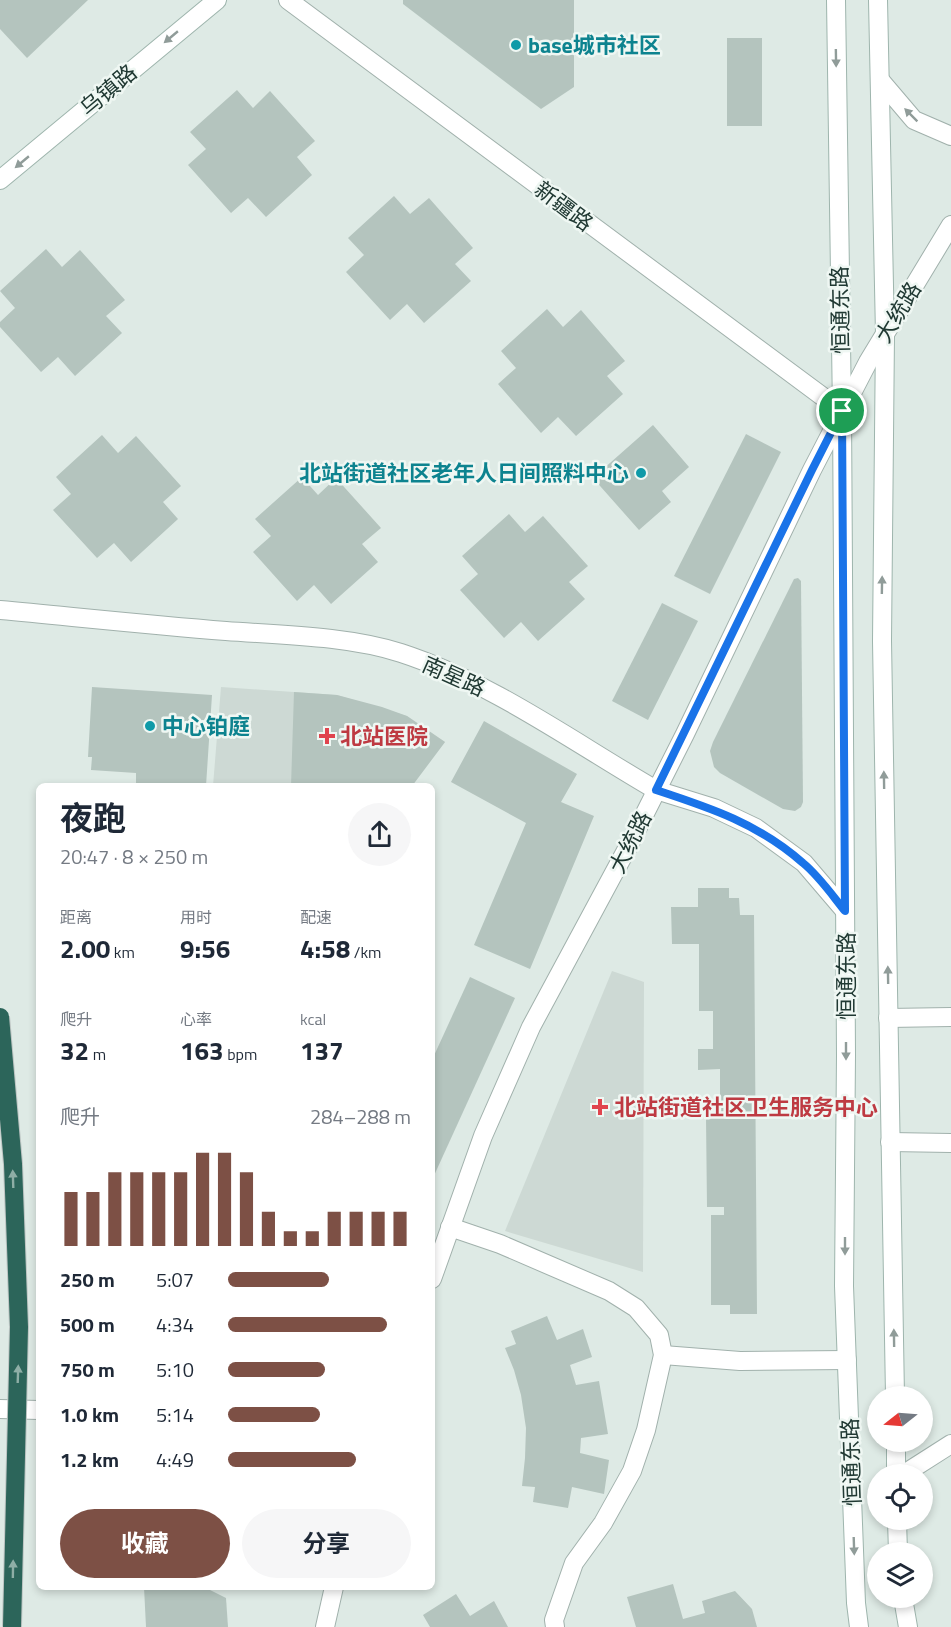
<!DOCTYPE html>
<html lang="zh">
<meta charset="utf-8">
<style>
body{margin:0;font-family:"Titillium Web","Noto Sans SC",sans-serif;background:#f6f6f7;color:#1f2937;height:100vh;display:flex;flex-direction:column;font-size:22px;white-space:nowrap}
*{box-sizing:border-box;margin:0}
p{font-size:20px;color:#747a83}
.icon{flex:none;width:33px;height:33px;fill:none;stroke:currentColor;stroke-width:2;stroke-linecap:round;stroke-linejoin:round}
.map{position:relative;flex:1;overflow:hidden}
.panel{position:absolute;left:36px;top:783px;width:399px;height:807px;display:flex;flex-direction:column;background:#fff;border-radius:9px;box-shadow:0 3px 9px #0003}
.panel>*{flex:none}
.needle{width:39px;rotate:253deg}
.fabs{position:absolute;left:867px;top:1386px;display:grid;gap:12px}
.fabs a{display:grid;place-items:center;width:66px;height:66px;border-radius:50%;background:#fff;box-shadow:0 3px 9px #0003;font-size:30px}
.pin{position:absolute;display:grid;place-items:center;width:51px;height:51px;color:#fff;margin:-26px;border:3px solid #fff;border-radius:50%;box-shadow:0 2px 6px #0007}
.round{display:grid;place-items:center;flex:none;width:63px;height:63px;border-radius:32px;background:#f6f6f7}
.overview{display:flex;align-items:center;justify-content:space-between;height:102px;padding:0 24px}
h1{font-size:33px;font-weight:700;line-height:45px}
.figures{display:grid;grid-template-columns:repeat(3,1fr);gap:9px;height:102px;padding:6px 24px}
.figures div{display:grid;align-content:center}
.figures b{font-size:26px;font-weight:700}
.figures small{font-size:16px;font-weight:400}
.figures p{font-size:16px}
.chart{height:168px;padding:12px 24px}
.chart p{display:flex;justify-content:space-between}
.chart svg{width:100%;height:108px;margin-top:6px;stroke:#7d5045;stroke-width:6}
.cta{display:flex;gap:12px;margin-top:auto;padding:12px 24px}
.cta a{flex:1;height:69px;border-radius:36px;background:#7d5045;color:#fff;font-size:24px;font-weight:700;line-height:69px;text-align:center}
.cta a+a{background:#f6f6f7;color:#1f2937}
ul{padding:0 24px;list-style:none;font-size:20px}
li{display:grid;grid-template-columns:96px 72px 1fr;align-items:center;height:45px}
li i{height:15px;border-radius:8px;background:#7d5045}
.map>svg:first-child{display:block}
.built{fill:#cdd9d4}
.building{fill:#b4c4be}
.lines{fill:none;stroke-linecap:round;stroke-linejoin:round}
.lane-casing{stroke:#a1b1ac;stroke-width:20}
.street-casing{stroke:#a1b1ac;stroke-width:20}
.secondary-casing{stroke:#9eb5ad;stroke-width:20}
.lane{stroke:#fff;stroke-width:18}
.street{stroke:#fff;stroke-width:18}
.secondary{stroke:#fff;stroke-width:18}
.highway-bridge-casing{stroke:#bcc4c2;stroke-width:20;stroke-linecap:butt}
.highway-bridge{stroke:#2c655a;stroke-width:18}
.oneway{fill:#909c99}
.oneway2{fill:#8eaea6}
.route-casing{stroke:#fff;stroke-width:12}
.route{stroke:#1a73e8;stroke-width:8}
.culture-dot{fill:#0f9aa8;stroke:#eff7f3;stroke-width:2}
.health-dot{fill:#e0444e;stroke:#eff7f3;stroke-width:2}
.labels{text-anchor:middle;stroke-width:5;stroke-linejoin:round;paint-order:stroke}
.culture-label{font-size:22px;font-weight:bold;fill:#0d838f;stroke:#eff7f3;text-anchor:start}
.street-label{font-size:22px;fill:#203933;stroke:#eff7f3}
.health-label{font-size:22px;font-weight:bold;fill:#be3a42;stroke:#eff7f3;text-anchor:start}
</style>
<div class="map">
<svg width="951" height="1627" viewBox="0 0 951 1627">
<rect width="100%" height="100%" fill="#deeae5"/>
<!-- built -->
<g class="built">
<path d="M 221,687 L 337,695 L 407,716 L 445,742 L 412,786 L 213,786 Z"/>
<path d="M 612,971 L 644,982 L 643,1272 L 505,1231 Z"/>
</g>
<!-- building -->
<g class="building">
<path d="M 0,0 L 88,0 L 27,58 L 0,29 Z"/>
<path d="M 403,0 L 574,0 L 574,87 L 541,109 L 403,4 Z"/>
<rect x="727" y="38" width="35" height="88"/>
<path d="M 237,90 L 253,108 L 270,91 L 315,141 L 297,157 L 312,175 L 266,217 L 248,198 L 231,213 L 188,165 L 206,149 L 190,132 Z"/>
<path d="M 394,196 L 410,214 L 429,198 L 473,248 L 455,264 L 471,281 L 424,323 L 407,304 L 390,320 L 346,272 L 364,255 L 348,238 Z"/>
<path d="M 46,249 L 62,267 L 80,250 L 125,300 L 106,316 L 122,333 L 75,376 L 58,357 L 41,372 L 0,327 L 0,322 L 15,308 L 0,291 Z"/>
<path d="M 547,309 L 563,327 L 581,310 L 625,361 L 607,376 L 623,394 L 576,436 L 558,417 L 541,433 L 498,384 L 516,368 L 501,351 Z"/>
<path d="M 653,425 L 689,467 L 662,491 L 671,502 L 639,530 L 593,478 Z"/>
<path d="M 746,434 L 781,452 L 710,594 L 674,576 Z"/>
<path d="M 102,435 L 118,453 L 136,436 L 181,486 L 163,502 L 178,519 L 131,562 L 114,543 L 97,558 L 53,510 L 71,494 L 56,477 Z"/>
<path d="M 302,477 L 318,495 L 336,478 L 381,528 L 362,544 L 378,562 L 331,604 L 314,585 L 297,601 L 253,552 L 271,536 L 255,519 Z"/>
<path d="M 509,514 L 525,532 L 543,516 L 588,566 L 569,582 L 585,599 L 538,641 L 521,622 L 504,638 L 460,590 L 478,574 L 462,556 Z"/>
<path d="M 798,578 L 801,581 L 803,802 L 801,807 L 795,811 L 783,809 L 720,773 L 714,767 L 710,751 L 713,742 L 794,579 Z"/>
<path d="M 662,603 L 698,621 L 648,720 L 612,701 Z"/>
<path d="M 92,687 L 212,695 L 206,786 L 136,786 L 136,773 L 91,770 L 92,757 L 88,757 Z"/>
<path d="M 294,692 L 337,695 L 382,707 L 407,716 L 445,742 L 412,786 L 291,786 Z"/>
<path d="M 484,721 L 577,774 L 561,802 L 594,816 L 530,969 L 474,945 L 526,823 L 451,782 Z"/>
<path d="M 698,888 L 729,888 L 729,898 L 739,898 L 740,915 L 754,915 L 757,1314 L 730,1314 L 730,1305 L 711,1305 L 711,1215 L 724,1215 L 724,1207 L 707,1207 L 706,1118 L 720,1118 L 720,1069 L 698,1070 L 698,1049 L 713,1049 L 713,1011 L 699,1011 L 699,944 L 672,944 L 671,907 L 698,907 Z"/>
<path d="M 470,977 L 515,998 L 432,1180 L 432,1060 Z"/>
<path d="M 547,1316 L 557,1340 L 583,1329 L 592,1357 L 570,1365 L 576,1385 L 599,1381 L 608,1434 L 581,1438 L 580,1453 L 609,1460 L 604,1494 L 572,1487 L 568,1508 L 533,1502 L 535,1487 L 522,1486 L 525,1458 L 526,1428 L 521,1395 L 514,1370 L 505,1348 L 516,1344 L 511,1331 Z"/>
<path d="M 673,1584 L 683,1619 L 705,1613 L 702,1601 L 735,1591 L 752,1609 L 757,1627 L 636,1627 L 627,1597 Z"/>
<path d="M 144,1587 L 204,1587 L 226,1598 L 228,1627 L 146,1627 Z"/>
<path d="M 456,1594 L 470,1616 L 494,1601 L 508,1627 L 430,1627 L 423,1615 Z"/>
</g>
<g class="lines">
<!-- lane casing -->
<g class="lane-casing">
<g id="lane">
<path d="M 880,80 L 914,120 L 951,136"/>
<path d="M 656,790 L 714,808 L 756,828 L 804,863 L 845,911"/>
<path d="M 888,1018 L 951,1017"/>
<path d="M 890,1142 L 951,1143"/>
<path d="M 450,1227 L 500,1244 L 609,1291 L 636,1308 L 659,1335 L 663,1355 L 646,1430 L 632,1471 L 603,1523 L 574,1563 L 554,1620 L 555,1627"/>
<path d="M 663,1355 L 740,1361 L 847,1360"/>
<path d="M 904,1474 L 951,1444"/>
</g>
</g>
<!-- street casing -->
<g class="street-casing">
<g id="street">
<path d="M 288,0 L 842,411"/>
<path d="M 0,610 C 75,617 151,625 226,631 C 281,635 349,636 401,653 C 493,683 573,742 656,790"/>
<path d="M 432,1279 L 483,1136 L 531,1027 L 629,845 L 685,734 L 812,470 L 868,362 L 951,225"/>
<path d="M 0,1409 L 39,1410"/>
<path d="M 325,1627 L 334,1587"/>
</g>
</g>
<!-- secondary casing -->
<g class="secondary-casing">
<g id="secondary">
<path d="M 836,0 L 842,411 L 846,1055 L 844,1286 L 856,1603 L 859,1627"/>
<path d="M 878,0 L 885,334 L 882,641 L 895,1396"/>
<path d="M 0,180 L 217,0"/>
<path d="M 896,1442 L 896,1474"/>
<path d="M 897,1520 L 898,1552"/>
<path d="M 903,1598 L 908,1627"/>
</g>
</g>
<!-- lane -->
<use href="#lane" class="lane"/>
<!-- street -->
<use href="#street" class="street"/>
<!-- secondary -->
<use href="#secondary" class="secondary"/>
<!-- highway-bridge casing -->
<g class="highway-bridge-casing">
<path id="highway-bridge" d="M 0,1017 L 13,1164 L 19,1327 L 12,1627"/>
</g>
<!-- highway-bridge -->
<use href="#highway-bridge" class="highway-bridge"/>
</g>
<!-- one-way arrows -->
<defs><path id="oneway-solid" d="M-6-.8H1V-3.2L6.5 0L1 3.2V.8H-6Z" transform="scale(1.5)"/></defs>
<g class="oneway">
<use href="#oneway-solid" transform="translate(171 37) rotate(140)"/>
<use href="#oneway-solid" transform="translate(836 58) rotate(89)"/>
<use href="#oneway-solid" transform="translate(911 115) rotate(-135)"/>
<use href="#oneway-solid" transform="translate(22 162) rotate(140)"/>
<use href="#oneway-solid" transform="translate(882 585) rotate(-89)"/>
<use href="#oneway-solid" transform="translate(884 780) rotate(-91)"/>
<use href="#oneway-solid" transform="translate(888 975) rotate(-91)"/>
<use href="#oneway-solid" transform="translate(846 1051) rotate(90)"/>
<use href="#oneway-solid" transform="translate(845 1246) rotate(90)"/>
<use href="#oneway-solid" transform="translate(894 1338) rotate(-91)"/>
<use href="#oneway-solid" transform="translate(854 1546) rotate(88)"/>
</g>
<g class="oneway2">
<use href="#oneway-solid" transform="translate(13 1179) rotate(-92)"/>
<use href="#oneway-solid" transform="translate(18 1374) rotate(-88)"/>
<use href="#oneway-solid" transform="translate(13 1569) rotate(-89)"/>
</g>
<g class="lines">
<!-- route casing -->
<g class="route-casing">
<path id="route" d="M 842,411 L 845,911 C 832,895 819,876 803,863 C 759,824 711,808 656,790 L 812,470 Z"/>
</g>
<!-- route -->
<use href="#route" class="route"/>
</g>
<!-- markers -->
<g class="culture-dot">
<circle cx="516" cy="45" r="6"/>
<circle cx="641" cy="473" r="6"/>
<circle cx="150" cy="726" r="6"/>
</g>
<g class="health-dot">
<path d="M324 727h6v6h6v6h-6v6h-6v-6h-6v-6h6z"/>
<path d="M597 1098h6v6h6v6h-6v6h-6v-6h-6v-6h6z"/>
</g>
<g class="labels">
<!-- culture labels -->
<g class="culture-label">
<text x="528" y="53">base城市社区</text>
<text x="629" y="481" text-anchor="end">北站街道社区老年人日间照料中心</text>
<text x="162" y="734">中心铂庭</text>
</g>
<!-- street labels -->
<g class="street-label">
<text transform="translate(108 90) rotate(-40)" y="8">乌镇路</text>
<text transform="translate(564 206) rotate(37)" y="8">新疆路</text>
<text transform="translate(840 310) rotate(-91)" y="8">恒通东路</text>
<text transform="translate(898 312) rotate(-59)" y="8">大统路</text>
<text transform="translate(454 676) rotate(24)" y="8">南星路</text>
<text transform="translate(630 842) rotate(-63)" y="8">大统路</text>
<text transform="translate(846 976) rotate(-90)" y="8">恒通东路</text>
<text transform="translate(851 1462) rotate(-92)" y="8">恒通东路</text>
</g>
<!-- health labels -->
<g class="health-label">
<text x="340" y="744">北站医院</text>
<text x="614" y="1115">北站街道社区卫生服务中心</text>
</g>
</g>
</svg>
<div class="fabs">
<a><svg class="needle" viewBox="-14 -14 28 28"><path d="M0-13l5 13h-10z" fill="#e53935"/><path d="M0 13l5-13h-10z" fill="#747a83"/></svg></a>
<a><svg class="icon" aria-label="locate" viewBox="0 0 24 24"><circle cx="12" cy="12" r="6"/><path d="M12 2v4M12 18v4M2 12h4M18 12h4"/></svg></a>
<a><svg class="icon" aria-label="layers" viewBox="0 0 24 24"><path d="M12 4l9 5-9 5-9-5zM3 14l9 5 9-5"/></svg></a>
</div>
<div class="pin" style="left:842px;top:411px;background:#1e9e55"><svg class="icon" aria-label="arrive" viewBox="0 0 24 24"><path d="M6 21V4h12l-3 4 3 4H6"/></svg></div>
<section class="panel">
<div class="overview"><div><h1>夜跑</h1><p>20:47 · 8 × 250 m</p></div><a class="round"><svg class="icon" aria-label="share" viewBox="0 0 24 24"><path d="M12 15V3M7 8l5-5 5 5M5 13v7h14v-7"/></svg></a></div>
<div class="figures">
<div><p>距离</p><b>2.00<small> km</small></b></div>
<div><p>用时</p><b>9:56</b></div>
<div><p>配速</p><b>4:58<small> /km</small></b></div>
</div>
<div class="figures">
<div><p>爬升</p><b>32<small> m</small></b></div>
<div><p>心率</p><b>163<small> bpm</small></b></div>
<div><p>kcal</p><b>137</b></div>
</div>
<div class="chart"><p><span>爬升</span>284–288 m</p>
<svg viewBox="0 0 160 44" preserveAspectRatio="none"><path d="M5 44V22M15 44V22M25 44V14M35 44V14M45 44V14M55 44V14M65 44V6M75 44V6M85 44V14M95 44V30M105 44V38M115 44V38M125 44V30M135 44V30M145 44V30M155 44V30"/></svg>
</div>
<ul>
<li><b>250 m</b>5:07<i style="width:55%"></i></li>
<li><b>500 m</b>4:34<i style="width:87%"></i></li>
<li><b>750 m</b>5:10<i style="width:53%"></i></li>
<li><b>1.0 km</b>5:14<i style="width:50%"></i></li>
<li><b>1.2 km</b>4:49<i style="width:70%"></i></li>
</ul>
<div class="cta"><a>收藏</a><a>分享</a></div>
</section>
</div>
